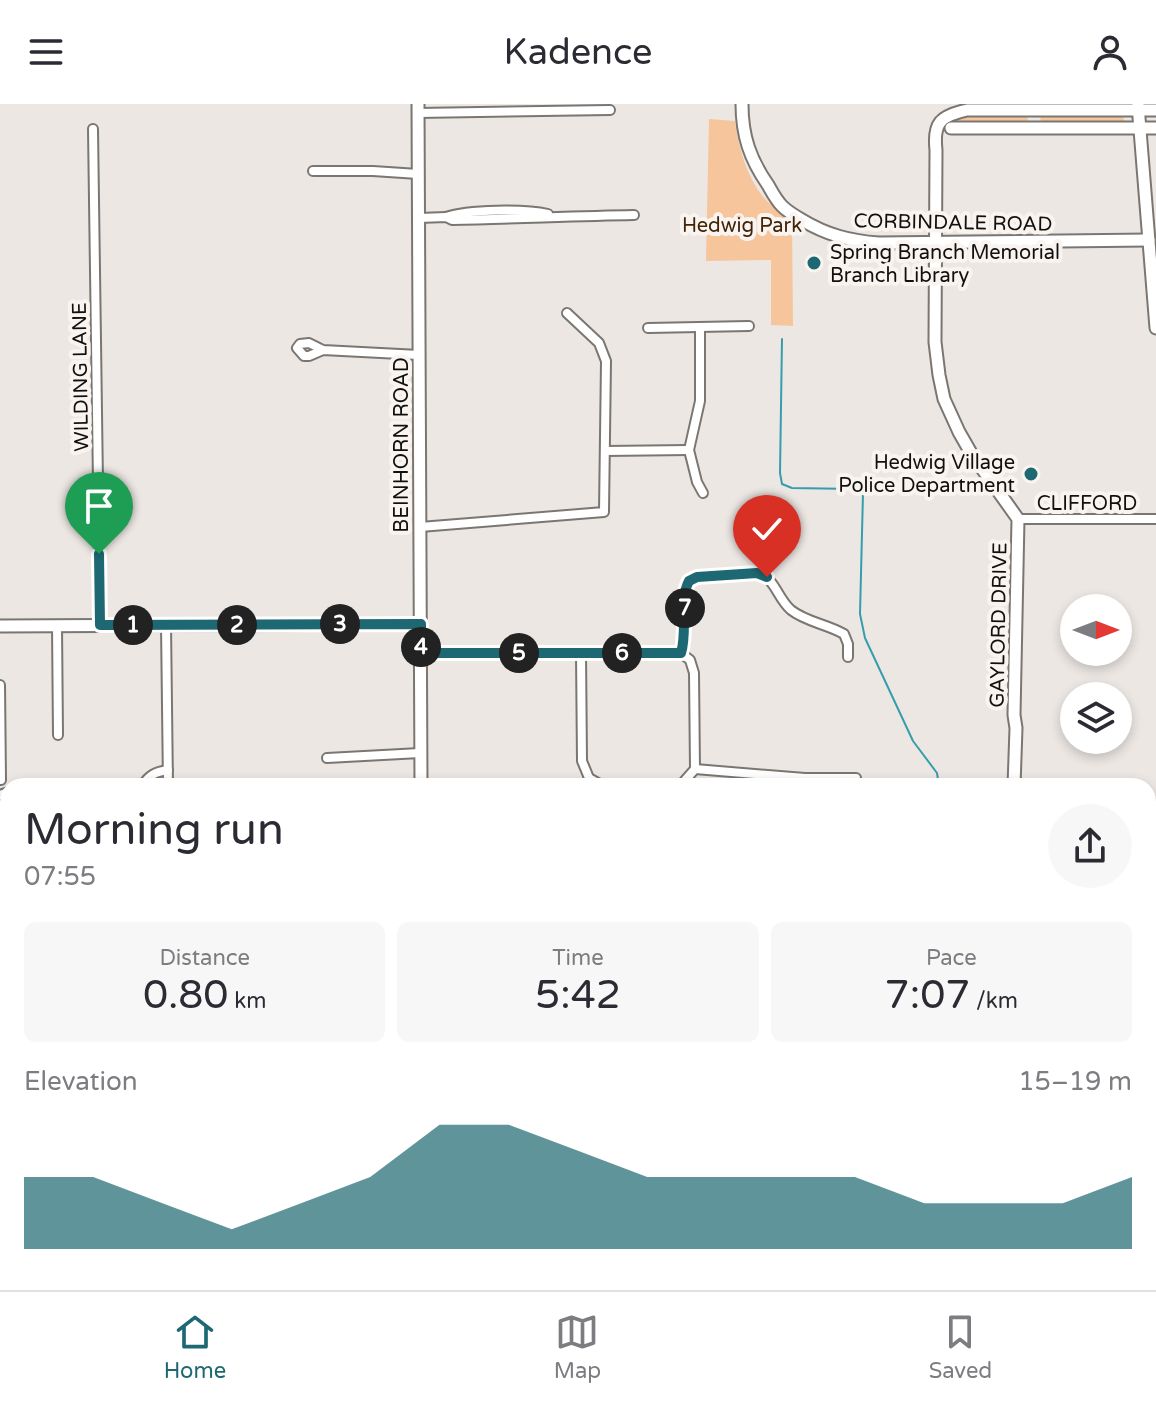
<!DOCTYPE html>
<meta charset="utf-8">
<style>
body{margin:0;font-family:"Varela Round",sans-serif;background:#f7f7f7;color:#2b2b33;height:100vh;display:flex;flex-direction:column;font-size:30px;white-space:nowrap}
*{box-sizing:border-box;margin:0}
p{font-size:26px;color:#7c7c81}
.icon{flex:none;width:44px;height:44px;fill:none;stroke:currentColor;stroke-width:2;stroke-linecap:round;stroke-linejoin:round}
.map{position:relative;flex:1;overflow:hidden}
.details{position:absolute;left:0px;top:674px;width:1156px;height:512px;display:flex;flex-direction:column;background:#fff;border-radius:24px 24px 0 0;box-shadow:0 4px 12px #0003}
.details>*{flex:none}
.needle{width:52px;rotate:90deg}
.fabs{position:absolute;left:1060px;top:490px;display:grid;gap:16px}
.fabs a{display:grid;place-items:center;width:72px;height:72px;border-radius:50%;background:#fff;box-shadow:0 4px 12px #0003;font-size:40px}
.pin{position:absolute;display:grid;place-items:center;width:68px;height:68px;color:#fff;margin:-82px -34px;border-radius:50% 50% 50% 0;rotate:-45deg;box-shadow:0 0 8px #0007}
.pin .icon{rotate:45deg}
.km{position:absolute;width:40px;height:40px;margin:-20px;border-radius:50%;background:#222;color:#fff;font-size:22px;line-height:40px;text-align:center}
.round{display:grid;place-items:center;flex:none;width:84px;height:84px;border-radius:42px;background:#f7f7f7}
.headline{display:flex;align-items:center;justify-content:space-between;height:136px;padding:0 24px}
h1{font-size:44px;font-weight:600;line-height:60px}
.stats{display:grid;grid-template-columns:repeat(3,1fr);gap:12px;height:136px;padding:8px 24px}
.stats div{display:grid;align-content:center;border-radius:12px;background:#f7f7f7;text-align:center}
.stats b{font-size:40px;font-weight:600}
.stats small{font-size:22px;font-weight:400}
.stats p{font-size:22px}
.chart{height:224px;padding:16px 24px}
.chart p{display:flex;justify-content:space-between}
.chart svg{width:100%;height:144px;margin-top:8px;fill:#1d6872;opacity:.7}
header{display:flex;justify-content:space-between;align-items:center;height:104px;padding:0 24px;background:#fff;font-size:36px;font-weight:600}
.tab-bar{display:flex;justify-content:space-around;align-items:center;height:112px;border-top:2px solid #e1e1e2;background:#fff;font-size:22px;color:#7c7c81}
.tab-bar a{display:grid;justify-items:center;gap:4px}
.tab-bar .current{color:#1d6872}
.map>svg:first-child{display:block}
.green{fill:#f7c59b}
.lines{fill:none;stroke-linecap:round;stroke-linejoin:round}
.stream{stroke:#369dac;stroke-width:2}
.street-casing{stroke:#7a7672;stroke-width:12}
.secondary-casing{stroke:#7a7672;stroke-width:15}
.street{stroke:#fff;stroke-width:8}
.secondary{stroke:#fff;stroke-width:11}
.route-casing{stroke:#fff;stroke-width:16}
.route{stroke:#1d6872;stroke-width:10}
.poi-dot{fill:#1d6872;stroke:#f9f4f0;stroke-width:3}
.labels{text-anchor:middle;stroke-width:8;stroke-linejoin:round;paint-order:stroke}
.street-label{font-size:20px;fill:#12100f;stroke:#f9f4f0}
.park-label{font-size:20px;fill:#412407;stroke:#f9f4f0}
.poi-label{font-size:20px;fill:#12100f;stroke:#f9f4f0;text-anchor:start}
</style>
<header><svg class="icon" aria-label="menu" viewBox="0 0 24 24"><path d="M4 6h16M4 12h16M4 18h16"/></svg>Kadence<svg class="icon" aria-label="person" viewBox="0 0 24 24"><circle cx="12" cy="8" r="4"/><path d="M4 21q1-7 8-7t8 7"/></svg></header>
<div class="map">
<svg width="1156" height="1186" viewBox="0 0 1156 1186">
<rect width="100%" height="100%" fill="#ece7e3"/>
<!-- green -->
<g class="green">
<path d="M 1049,9 L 1122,11 L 1124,16 L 1123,18 L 1050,21 L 1042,19 L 1040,14 Z"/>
<path d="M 959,10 L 1018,10 L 1027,13 L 1028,16 L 1019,21 L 960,20 L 954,18 L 952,15 Z"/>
<path d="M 709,15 L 735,17 C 739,46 748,79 770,100 C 777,105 785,110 792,115 L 793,222 L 771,221 L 771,156 L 706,157 Z"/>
</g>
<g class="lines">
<!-- stream -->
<g class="stream">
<path d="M 782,235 L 780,369 L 782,380 L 792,384 L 855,385 L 862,387 L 863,389 L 860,510 L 865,534 L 913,637 L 937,669 L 939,682"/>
<path d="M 1037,1178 L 1041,1186"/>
</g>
<!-- street casing -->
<g class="street-casing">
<g id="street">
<path d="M 418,9 L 610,6"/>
<path d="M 93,25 L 100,521"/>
<path d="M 313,67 L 373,67 L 418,70"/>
<path d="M 446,113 C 468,105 525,105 548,110"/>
<path d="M 419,114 L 446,113 L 452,116 C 513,115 573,112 634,111"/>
<path d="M 700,223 L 700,297 L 689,346 L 697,378 L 703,389"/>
<path d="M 648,224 L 749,222"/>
<path d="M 323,246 L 309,252 L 304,252 L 297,244 L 300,240 L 309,239 L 323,246 L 419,251"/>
<path d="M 605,347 L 689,346"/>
<path d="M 1018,415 L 1156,415"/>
<path d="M 420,423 L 604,408 L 606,257 L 599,239 L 567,209"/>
<path d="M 166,521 L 168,682"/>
<path d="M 57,522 L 58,631"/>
<path d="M 421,549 L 681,549 L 690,556 L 694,569 L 695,665 L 680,682"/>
<path d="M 581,549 L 582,657 L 589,674 L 603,682"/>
<path d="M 681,549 C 687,527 680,494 689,477 L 697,473 L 757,469 C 775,473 777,494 791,506 C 806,518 827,520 844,530 L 848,540 L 848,553"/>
<path d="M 0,581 L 1,676"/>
<path d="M 327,654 L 420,649"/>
<path d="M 695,665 L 805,674 L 856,674"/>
<path d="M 142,682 C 149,671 155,668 168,666"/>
<path d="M 0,691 L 8,688"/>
<path d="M 0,801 L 8,801"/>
<path d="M 13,1178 L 13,1186"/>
<path d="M 126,1178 L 126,1186"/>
<path d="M 278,1186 L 278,1178"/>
<path d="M 842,1186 L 842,1178"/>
</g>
</g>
<!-- secondary casing -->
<g class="secondary-casing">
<g id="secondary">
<path d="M 418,0 L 421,682"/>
<path d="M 742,0 C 742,32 750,55 768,81 C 772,88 776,96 782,102 C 788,108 795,112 802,116 C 827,131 850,137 879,139 L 1149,136"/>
<path d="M 1138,1 L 1156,224"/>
<path d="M 951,24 L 1156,24"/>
<path d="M 0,522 L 421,520"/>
<path d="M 1014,682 L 1016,624 L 1014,611 L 1018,415 L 971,349 L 959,328 L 944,295 L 939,271 L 935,238 L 936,46 C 933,19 940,12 967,6 L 1156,6"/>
<path d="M 1148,781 L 1156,781"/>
<path d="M 0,1002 L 8,1002"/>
<path d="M 431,1186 L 432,1178"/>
<path d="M 1152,1186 L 1156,900"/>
</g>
</g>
<!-- street -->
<use href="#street" class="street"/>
<!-- secondary -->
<use href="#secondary" class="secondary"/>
</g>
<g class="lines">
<!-- route casing -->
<g class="route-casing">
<path id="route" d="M 99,450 L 100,521 L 421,520 L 421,549 L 681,549 C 688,527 679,495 689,477 L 697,473 L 757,469 L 767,473"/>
</g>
<!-- route -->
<use href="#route" class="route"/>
</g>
<!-- markers -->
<g class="poi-dot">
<circle cx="814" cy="159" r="8"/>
<circle cx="1031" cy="370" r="8"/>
</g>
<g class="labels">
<!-- street labels -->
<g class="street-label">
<text transform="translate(953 118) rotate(1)" y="7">CORBINDALE ROAD</text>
<text transform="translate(80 273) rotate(-91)" y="7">WILDING LANE</text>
<text transform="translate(401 341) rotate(-90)" y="7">BEINHORN ROAD</text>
<text x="1087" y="406">CLIFFORD</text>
<text transform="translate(998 521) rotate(-89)" y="7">GAYLORD DRIVE</text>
</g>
<!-- park labels -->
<g class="park-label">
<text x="742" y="128">Hedwig Park</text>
</g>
<!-- poi labels -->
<g class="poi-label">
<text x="830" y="155">Spring Branch Memorial<tspan x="830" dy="23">Branch Library</tspan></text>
<text x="1015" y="365" text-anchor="end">Hedwig Village<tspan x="1015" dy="23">Police Department</tspan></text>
</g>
</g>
</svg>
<div class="fabs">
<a><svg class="needle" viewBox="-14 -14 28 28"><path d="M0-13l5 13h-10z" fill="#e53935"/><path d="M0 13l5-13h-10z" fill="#7c7c81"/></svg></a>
<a><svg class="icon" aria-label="layers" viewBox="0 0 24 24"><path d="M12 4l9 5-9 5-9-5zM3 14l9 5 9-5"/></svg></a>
</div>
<div class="pin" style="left:99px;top:450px;background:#1e9e55"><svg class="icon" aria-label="arrive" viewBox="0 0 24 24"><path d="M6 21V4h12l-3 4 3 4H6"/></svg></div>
<div class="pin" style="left:767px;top:473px;background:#d93025"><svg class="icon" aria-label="check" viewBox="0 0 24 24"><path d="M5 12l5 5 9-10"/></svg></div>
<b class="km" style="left:133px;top:521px">1</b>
<b class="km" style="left:237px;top:521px">2</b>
<b class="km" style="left:340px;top:520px">3</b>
<b class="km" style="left:421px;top:543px">4</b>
<b class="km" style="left:519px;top:549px">5</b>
<b class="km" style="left:622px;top:549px">6</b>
<b class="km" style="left:685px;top:504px">7</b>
<section class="details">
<div class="headline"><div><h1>Morning run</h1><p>07:55</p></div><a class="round"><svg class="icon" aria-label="share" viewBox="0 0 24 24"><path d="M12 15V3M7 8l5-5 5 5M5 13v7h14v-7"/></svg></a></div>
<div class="stats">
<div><p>Distance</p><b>0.80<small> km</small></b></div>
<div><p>Time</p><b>5:42</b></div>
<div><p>Pace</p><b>7:07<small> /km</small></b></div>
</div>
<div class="chart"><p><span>Elevation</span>15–19 m</p>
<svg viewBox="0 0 160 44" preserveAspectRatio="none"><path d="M0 44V22L10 22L20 30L30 38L40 30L50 22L60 6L70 6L80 14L90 22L100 22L110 22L120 22L130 30L140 30L150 30L160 22V44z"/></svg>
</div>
</section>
</div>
<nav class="tab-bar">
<a class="current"><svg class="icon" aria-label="home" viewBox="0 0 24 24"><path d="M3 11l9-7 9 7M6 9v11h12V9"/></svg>Home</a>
<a><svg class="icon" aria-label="map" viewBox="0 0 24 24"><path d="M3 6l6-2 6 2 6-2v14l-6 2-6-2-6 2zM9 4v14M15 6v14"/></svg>Map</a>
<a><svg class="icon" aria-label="saved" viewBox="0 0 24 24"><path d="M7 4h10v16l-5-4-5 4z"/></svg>Saved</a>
</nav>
